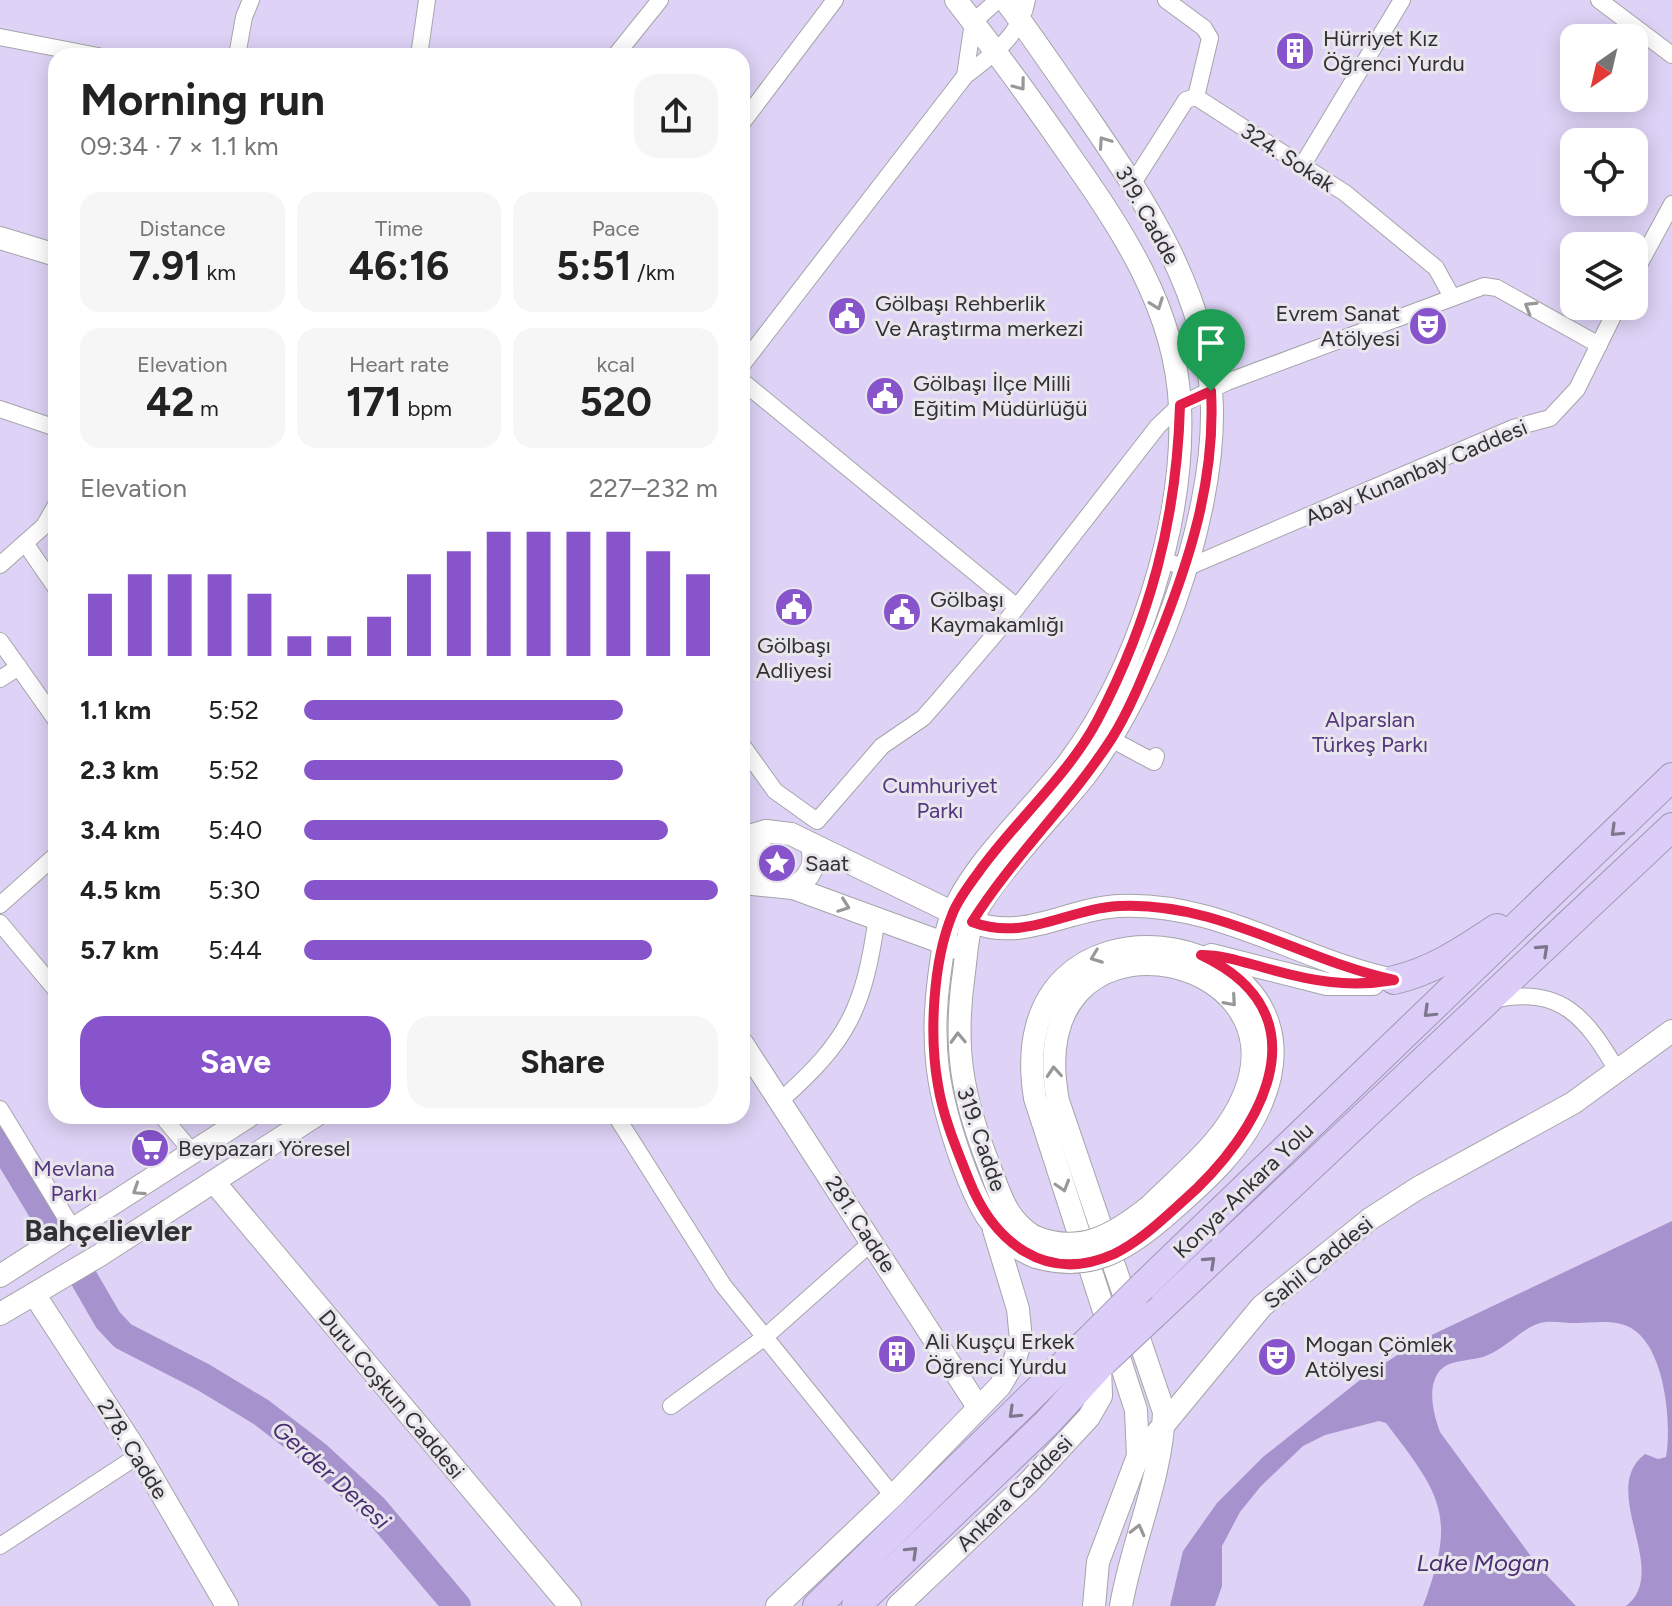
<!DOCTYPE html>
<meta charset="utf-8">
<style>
body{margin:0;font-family:Figtree,sans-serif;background:#f6f6f6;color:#222;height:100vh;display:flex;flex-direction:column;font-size:30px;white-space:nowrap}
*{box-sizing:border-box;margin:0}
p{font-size:26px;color:#767676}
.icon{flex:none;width:44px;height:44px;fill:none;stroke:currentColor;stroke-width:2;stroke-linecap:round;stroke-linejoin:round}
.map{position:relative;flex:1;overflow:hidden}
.details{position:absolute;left:48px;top:48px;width:702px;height:1076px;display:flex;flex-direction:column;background:#fff;border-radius:24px;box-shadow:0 4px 20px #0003}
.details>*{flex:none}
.needle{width:52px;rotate:214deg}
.buttons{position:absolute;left:1560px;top:24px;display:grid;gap:16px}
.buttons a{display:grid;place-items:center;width:88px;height:88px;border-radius:16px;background:#fff;box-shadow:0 4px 20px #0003;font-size:40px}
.pin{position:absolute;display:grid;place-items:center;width:68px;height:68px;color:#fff;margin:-82px -34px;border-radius:50% 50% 50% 0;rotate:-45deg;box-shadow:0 0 8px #0007}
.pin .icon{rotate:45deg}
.round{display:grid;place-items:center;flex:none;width:84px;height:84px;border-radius:24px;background:#f6f6f6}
.head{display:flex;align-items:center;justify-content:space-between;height:136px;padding:0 32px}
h1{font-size:44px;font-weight:700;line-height:60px}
.stats{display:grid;grid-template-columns:repeat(3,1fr);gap:12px;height:136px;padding:8px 32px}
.stats div{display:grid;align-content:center;border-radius:20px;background:#f6f6f6;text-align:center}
.stats b{font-size:40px;font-weight:700}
.stats small{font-size:22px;font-weight:400}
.stats p{font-size:22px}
.chart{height:224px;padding:16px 32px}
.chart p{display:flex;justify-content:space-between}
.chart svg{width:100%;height:144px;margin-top:8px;stroke:#8754cc;stroke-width:6}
.cta{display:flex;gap:16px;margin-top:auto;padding:16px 32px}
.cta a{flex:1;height:92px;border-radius:24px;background:#8754cc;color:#fff;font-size:32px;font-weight:700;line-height:92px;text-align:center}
.cta a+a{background:#f6f6f6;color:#222}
ul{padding:0 32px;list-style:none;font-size:26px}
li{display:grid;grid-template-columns:128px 96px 1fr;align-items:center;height:60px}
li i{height:20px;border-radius:10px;background:#8754cc}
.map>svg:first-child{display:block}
.green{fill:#ded3f6;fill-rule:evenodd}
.water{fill:#a692cc}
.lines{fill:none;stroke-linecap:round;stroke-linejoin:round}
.river{stroke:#a692cc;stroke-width:28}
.street-casing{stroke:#a5a4a9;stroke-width:18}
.secondary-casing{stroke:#a5a4a9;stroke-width:24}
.highway-casing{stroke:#a096b3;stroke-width:30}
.street{stroke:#fff;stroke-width:16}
.secondary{stroke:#fff;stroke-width:22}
.highway{stroke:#dbcdf8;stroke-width:28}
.secondary-bridge-casing{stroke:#a5a4a9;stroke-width:24;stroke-linecap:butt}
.highway-bridge-casing{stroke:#a096b3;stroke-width:30;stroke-linecap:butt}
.secondary-bridge{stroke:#fff;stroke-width:22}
.highway-bridge{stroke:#dbcdf8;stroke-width:28}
.oneway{stroke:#989898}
.oneway2{stroke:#7d778b}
.route-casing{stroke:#fff;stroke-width:16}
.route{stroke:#e11d48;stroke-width:10}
.labels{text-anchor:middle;stroke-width:6;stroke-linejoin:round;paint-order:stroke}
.poi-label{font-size:22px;fill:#313032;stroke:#e8e6ec;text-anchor:start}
.street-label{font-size:22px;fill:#313032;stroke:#e8e6ec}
.park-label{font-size:22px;fill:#54377e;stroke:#e8e6ec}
.water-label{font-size:24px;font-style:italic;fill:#4b2d73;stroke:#e8e6ec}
.district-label{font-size:30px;font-weight:bold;fill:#313032;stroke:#e8e6ec}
</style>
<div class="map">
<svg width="1672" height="1606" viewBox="0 0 1672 1606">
<rect width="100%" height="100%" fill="#e8e6ec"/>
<!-- green -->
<path class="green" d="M 0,0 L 1672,0 L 1672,1606 L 0,1606 ZM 1574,38 L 1634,38 L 1634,98 L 1574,98 ZM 56,56 L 742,56 L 742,1116 L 56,1116 ZM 1574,142 L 1634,142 L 1634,202 L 1574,202 ZM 1574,246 L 1634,246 L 1634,306 L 1574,306 Z"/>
<!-- water -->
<path class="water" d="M 1672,1221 L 1672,1606 L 1626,1606 C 1672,1571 1597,1490 1645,1454 L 1658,1459 L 1666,1457 C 1672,1423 1665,1347 1631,1328 C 1615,1319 1593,1323 1576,1323 C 1565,1323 1550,1320 1540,1323 C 1523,1328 1507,1347 1488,1355 C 1473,1362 1448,1358 1438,1373 C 1427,1390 1434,1415 1440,1432 L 1538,1566 L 1576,1606 L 1423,1606 C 1457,1516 1442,1496 1386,1423 L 1379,1421 L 1325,1435 L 1303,1446 L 1261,1486 L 1240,1512 L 1222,1546 L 1222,1586 L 1215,1606 L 1170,1606 L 1183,1551 L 1217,1503 L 1263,1457 L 1365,1376 L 1419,1341 Z"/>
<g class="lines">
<!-- river -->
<g class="river">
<path d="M 0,1141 L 55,1232"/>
<path d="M 82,1275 L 108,1320 L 123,1336 L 203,1377 L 261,1412 L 317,1455 L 374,1508 L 457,1606"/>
</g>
<!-- street casing -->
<g class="street-casing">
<g id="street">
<path d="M 1166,0 L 1204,28 L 1210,38 L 1196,97"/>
<path d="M 1599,0 L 1672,55"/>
<path d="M 0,37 L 98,56"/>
<path d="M 237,56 L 244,17 L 251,0"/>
<path d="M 419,56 L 427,0"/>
<path d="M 615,56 L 660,0"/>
<path d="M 965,76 L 973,22 L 998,0"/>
<path d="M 742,123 L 835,0"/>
<path d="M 1302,166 L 1402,0"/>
<path d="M 1133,183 L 1186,100 L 1196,97 L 1345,193 L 1436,268 L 1452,297"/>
<path d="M 1634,274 L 1672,204"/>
<path d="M 742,365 L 965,76 C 992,55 1021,35 1027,0"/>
<path d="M 742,381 L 1017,607"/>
<path d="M 0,409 L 56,428"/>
<path d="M 25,543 L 56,588"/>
<path d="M 1160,559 L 1186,568 L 1513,428 L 1550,418 L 1577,389 L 1618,306"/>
<path d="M 0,565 L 44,526 L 56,505"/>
<path d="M 0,641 L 56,720"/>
<path d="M 0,679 L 19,667"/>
<path d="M 1111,739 L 1154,762 L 1156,756"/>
<path d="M 742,745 L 775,791 L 817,821 L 882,746 L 923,718 L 938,701 L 1007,620 L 1158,426 L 1180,405 L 1227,382 L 1484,286 L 1497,288 L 1599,345"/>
<path d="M 0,905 L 56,855"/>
<path d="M 0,923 L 56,990"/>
<path d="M 1493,1000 C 1561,985 1586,1017 1618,1072"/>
<path d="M 780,1101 C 849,1040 864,1008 877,917"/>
<path d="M 0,1109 L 74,1231"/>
<path d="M 162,1116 L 193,1153"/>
<path d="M 616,1116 L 723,1285 L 893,1496"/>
<path d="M 671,1406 L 765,1337 L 873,1241"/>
<path d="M 0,1546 L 139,1455"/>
</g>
</g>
<!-- secondary casing -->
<g class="secondary-casing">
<g id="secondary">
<path d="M 956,0 C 994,49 1031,99 1066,150 C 1120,227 1176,308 1180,407 C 1185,522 1138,670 1069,762 C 1035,807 971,864 952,915 C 944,935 942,957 939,978 C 930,1047 938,1094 961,1159 C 976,1201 992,1240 1036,1257"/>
<path d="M 1005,0 C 1033,37 1058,75 1085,113 C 1146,202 1209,296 1212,408 C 1214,522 1154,686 1085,776 C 1057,812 983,886 971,924 C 967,939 966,957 964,972 C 953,1048 962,1097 990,1168 C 1000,1195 1007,1220 1033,1236"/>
<path d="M 0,238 L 56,255"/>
<path d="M 742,838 L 766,831 L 791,834 L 972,922 C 1025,942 1066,909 1119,906 C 1217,901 1301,961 1394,980"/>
<path d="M 742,883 L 793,888 L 957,948"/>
<path d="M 763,883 L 754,871 L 751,852 L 766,831"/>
<path d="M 793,888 C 811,878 818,863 811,844"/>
<path d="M 1211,955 L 1327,984 L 1373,984"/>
<path d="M 742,1043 L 978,1407"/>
<path d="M 214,1182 L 570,1606"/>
<path d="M 0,1276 L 249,1116"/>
<path d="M 34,1294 L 139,1455 L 227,1606"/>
<path d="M 0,1314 L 100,1255 L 315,1116"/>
<path d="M 1138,1456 L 1136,1410 L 1035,1098 C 998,871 1333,924 1263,1099 C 1244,1149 1201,1185 1162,1219"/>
<path d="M 777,1606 L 893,1496 L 1000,1386 L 1014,1362 L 1021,1340 L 1018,1309 L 994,1230"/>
<path d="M 898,1606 L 1028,1483 L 1089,1417 L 1101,1396 L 1100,1365"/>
<path d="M 1094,1606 L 1098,1562 L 1138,1456 L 1262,1306 L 1370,1219 L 1418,1188 L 1573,1103 L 1672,1031"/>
<path d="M 1121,1606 C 1132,1541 1162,1478 1164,1412 L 1058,1101 C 1019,893 1305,947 1244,1095 C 1226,1140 1183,1173 1150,1206"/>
</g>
</g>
<!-- highway casing -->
<g class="highway-casing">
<g id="highway">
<path d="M 1394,980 C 1433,971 1464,950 1497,928"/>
<path d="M 1142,1287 L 1672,777"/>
<path d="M 1153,1315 L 1672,827"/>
<path d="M 817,1606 L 1090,1339"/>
<path d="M 856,1606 L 1047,1423 L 1103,1362"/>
</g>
</g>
<!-- street -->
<use href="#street" class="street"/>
<!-- secondary -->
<use href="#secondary" class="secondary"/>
<!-- highway -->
<use href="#highway" class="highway"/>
<!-- secondary-bridge casing -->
<g class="secondary-bridge-casing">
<g id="secondary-bridge">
<path d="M 1033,1236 C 1079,1256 1114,1235 1150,1206"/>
<path d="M 1036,1257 C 1088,1272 1123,1252 1162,1219"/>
</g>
</g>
<!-- highway-bridge casing -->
<g class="highway-bridge-casing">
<g id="highway-bridge">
<path d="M 1090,1339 L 1142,1287"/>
<path d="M 1103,1362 L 1153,1315"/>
</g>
</g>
<!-- secondary-bridge -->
<use href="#secondary-bridge" class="secondary-bridge"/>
<!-- highway-bridge -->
<use href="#highway-bridge" class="highway-bridge"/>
</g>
<!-- one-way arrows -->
<defs><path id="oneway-chevron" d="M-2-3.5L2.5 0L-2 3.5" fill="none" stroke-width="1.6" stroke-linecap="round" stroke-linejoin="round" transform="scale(2)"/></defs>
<g class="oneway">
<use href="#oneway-chevron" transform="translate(1020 85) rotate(53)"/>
<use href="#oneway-chevron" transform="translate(1104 142) rotate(-125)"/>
<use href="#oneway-chevron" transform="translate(1157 304) rotate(70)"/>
<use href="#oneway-chevron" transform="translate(1530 307) rotate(-149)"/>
<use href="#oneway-chevron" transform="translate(844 906) rotate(20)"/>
<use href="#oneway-chevron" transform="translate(1096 957) rotate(159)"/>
<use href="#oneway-chevron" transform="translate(1231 1001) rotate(49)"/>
<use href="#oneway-chevron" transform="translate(958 1038) rotate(-92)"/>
<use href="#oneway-chevron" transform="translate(1054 1072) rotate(-94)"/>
<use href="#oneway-chevron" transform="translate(1063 1186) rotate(73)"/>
<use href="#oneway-chevron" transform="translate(138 1190) rotate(147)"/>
<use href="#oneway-chevron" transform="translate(1138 1530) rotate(-76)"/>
</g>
<g class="oneway2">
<use href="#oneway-chevron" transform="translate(1616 831) rotate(136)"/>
<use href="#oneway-chevron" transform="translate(1543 950) rotate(-43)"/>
<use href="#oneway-chevron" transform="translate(1429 1012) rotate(136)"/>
<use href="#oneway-chevron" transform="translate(1210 1262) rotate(-43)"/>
<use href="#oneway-chevron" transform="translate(1014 1413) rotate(136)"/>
<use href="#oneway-chevron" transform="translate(912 1552) rotate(-44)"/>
</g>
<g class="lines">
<!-- route casing -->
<g class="route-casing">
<path id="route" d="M 1211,391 C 1216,480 1189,563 1156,644 C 1143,676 1130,709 1112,738 C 1070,803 1013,857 972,922 C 1026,942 1066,909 1119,906 C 1217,901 1301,960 1394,980 C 1349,988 1312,981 1269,969 C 1246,963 1225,955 1201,955 C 1330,1016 1259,1135 1182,1202 C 1161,1221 1139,1242 1114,1254 C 1045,1285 993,1241 969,1180 C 957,1150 943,1117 938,1085 C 929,1035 933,962 952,915 C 957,901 969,885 978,873 C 1015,821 1067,777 1097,721 C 1150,620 1177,519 1180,405 Z"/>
</g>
<!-- route -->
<use href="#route" class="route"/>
</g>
<!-- icons -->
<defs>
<g id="building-disc" transform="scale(2)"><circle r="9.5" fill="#8754cc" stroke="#e8e6ec"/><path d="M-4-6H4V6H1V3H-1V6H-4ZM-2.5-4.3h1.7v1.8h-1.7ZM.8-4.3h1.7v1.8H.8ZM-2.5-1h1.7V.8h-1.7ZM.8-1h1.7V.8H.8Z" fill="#fff"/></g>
<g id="civic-disc" transform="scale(2)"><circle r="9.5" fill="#8754cc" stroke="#e8e6ec"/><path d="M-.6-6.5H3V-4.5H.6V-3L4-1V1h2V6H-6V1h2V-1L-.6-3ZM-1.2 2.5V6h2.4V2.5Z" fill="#fff"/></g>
<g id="theatre-disc" transform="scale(2)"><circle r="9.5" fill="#8754cc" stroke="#e8e6ec"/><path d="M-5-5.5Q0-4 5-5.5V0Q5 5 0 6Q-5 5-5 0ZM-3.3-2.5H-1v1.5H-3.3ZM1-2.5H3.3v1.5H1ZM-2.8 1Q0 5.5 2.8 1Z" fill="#fff"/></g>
<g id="sight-disc" transform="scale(2)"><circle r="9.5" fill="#8754cc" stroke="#e8e6ec"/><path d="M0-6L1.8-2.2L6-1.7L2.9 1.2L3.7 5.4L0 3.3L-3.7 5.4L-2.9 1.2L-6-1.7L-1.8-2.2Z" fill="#fff"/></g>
<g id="supermarket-disc" transform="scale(2)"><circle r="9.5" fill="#8754cc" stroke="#e8e6ec"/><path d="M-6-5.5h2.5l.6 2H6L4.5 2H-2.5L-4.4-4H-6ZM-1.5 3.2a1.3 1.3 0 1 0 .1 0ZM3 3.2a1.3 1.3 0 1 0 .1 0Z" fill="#fff"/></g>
</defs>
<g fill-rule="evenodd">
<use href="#building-disc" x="1295" y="51"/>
<use href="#civic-disc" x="847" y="316"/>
<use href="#theatre-disc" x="1428" y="326"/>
<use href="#civic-disc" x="885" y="396"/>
<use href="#civic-disc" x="794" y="607"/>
<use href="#civic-disc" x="902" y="612"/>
<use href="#sight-disc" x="777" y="863"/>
<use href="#supermarket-disc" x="150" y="1148"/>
<use href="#building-disc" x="897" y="1354"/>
<use href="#theatre-disc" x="1277" y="1357"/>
</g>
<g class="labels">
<!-- poi labels -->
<g class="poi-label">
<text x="1323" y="46">Hürriyet Kız<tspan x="1323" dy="25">Öğrenci Yurdu</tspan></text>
<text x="875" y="311">Gölbaşı Rehberlik<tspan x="875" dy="25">Ve Araştırma merkezi</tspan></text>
<text x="1400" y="321" text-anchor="end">Evrem Sanat<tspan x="1400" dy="25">Atölyesi</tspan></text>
<text x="913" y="391">Gölbaşı İlçe Milli<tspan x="913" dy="25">Eğitim Müdürlüğü</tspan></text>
<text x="930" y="607">Gölbaşı<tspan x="930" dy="25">Kaymakamlığı</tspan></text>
<text x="794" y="653" text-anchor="middle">Gölbaşı<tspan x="794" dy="25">Adliyesi</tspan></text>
<text x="805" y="871">Saat</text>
<text x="178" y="1156">Beypazarı Yöresel</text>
<text x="925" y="1349">Ali Kuşçu Erkek<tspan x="925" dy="25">Öğrenci Yurdu</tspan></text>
<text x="1305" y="1352">Mogan Çömlek<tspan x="1305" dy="25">Atölyesi</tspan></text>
</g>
<!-- street labels -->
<g class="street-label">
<text transform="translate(1288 157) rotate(33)" y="8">324. Sokak</text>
<text transform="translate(1148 215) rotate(61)" y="8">319. Cadde</text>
<text transform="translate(1416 472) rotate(-23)" y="8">Abay Kunanbay Caddesi</text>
<text transform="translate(982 1139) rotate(71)" y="8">319. Cadde</text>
<text transform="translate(1243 1190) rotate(-44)" y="8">Konya-Ankara Yolu</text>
<text transform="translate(861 1224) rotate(57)" y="8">281. Cadde</text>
<text transform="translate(1318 1262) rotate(-39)" y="8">Sahil Caddesi</text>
<text transform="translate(392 1394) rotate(50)" y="8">Duru Coşkun Caddesi</text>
<text transform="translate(133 1449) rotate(58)" y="8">278. Cadde</text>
<text transform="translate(1014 1493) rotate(-45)" y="8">Ankara Caddesi</text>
</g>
<!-- park labels -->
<g class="park-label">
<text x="1370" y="727">Alparslan<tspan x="1370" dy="25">Türkeş Parkı</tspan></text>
<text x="940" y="793">Cumhuriyet<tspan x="940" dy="25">Parkı</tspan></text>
<text x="74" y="1176">Mevlana<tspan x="74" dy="25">Parkı</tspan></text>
</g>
<!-- water labels -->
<g class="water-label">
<text transform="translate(331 1475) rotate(42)" y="8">Gerder Deresi</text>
<text x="1483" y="1571">Lake Mogan</text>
</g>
<!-- district labels -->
<g class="district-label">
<text x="108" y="1241">Bahçelievler</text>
</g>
</g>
</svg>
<div class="buttons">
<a><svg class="needle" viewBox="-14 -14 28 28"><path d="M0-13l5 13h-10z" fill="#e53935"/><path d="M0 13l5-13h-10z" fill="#767676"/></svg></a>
<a><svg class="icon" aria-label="locate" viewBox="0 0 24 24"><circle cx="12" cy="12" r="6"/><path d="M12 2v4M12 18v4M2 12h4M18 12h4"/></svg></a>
<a><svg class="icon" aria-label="layers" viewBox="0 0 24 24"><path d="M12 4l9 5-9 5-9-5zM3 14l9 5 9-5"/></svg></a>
</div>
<div class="pin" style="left:1211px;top:391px;background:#1e9e55"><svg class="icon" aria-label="arrive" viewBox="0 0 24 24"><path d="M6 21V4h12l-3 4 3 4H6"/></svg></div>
<section class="details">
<div class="head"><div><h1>Morning run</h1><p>09:34 · 7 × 1.1 km</p></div><a class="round"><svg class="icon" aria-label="share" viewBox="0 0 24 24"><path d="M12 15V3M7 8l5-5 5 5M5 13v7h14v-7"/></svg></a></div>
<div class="stats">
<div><p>Distance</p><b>7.91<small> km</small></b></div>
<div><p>Time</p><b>46:16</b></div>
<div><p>Pace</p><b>5:51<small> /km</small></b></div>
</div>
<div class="stats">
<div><p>Elevation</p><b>42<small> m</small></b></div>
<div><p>Heart rate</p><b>171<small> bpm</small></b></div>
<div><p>kcal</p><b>520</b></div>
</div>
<div class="chart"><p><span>Elevation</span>227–232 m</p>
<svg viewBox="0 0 160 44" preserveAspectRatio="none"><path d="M5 44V25M15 44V19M25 44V19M35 44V19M45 44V25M55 44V38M65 44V38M75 44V32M85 44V19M95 44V12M105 44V6M115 44V6M125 44V6M135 44V6M145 44V12M155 44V19"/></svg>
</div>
<ul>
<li><b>1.1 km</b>5:52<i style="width:77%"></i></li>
<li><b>2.3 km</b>5:52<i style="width:77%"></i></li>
<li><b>3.4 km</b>5:40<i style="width:88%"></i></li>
<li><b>4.5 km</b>5:30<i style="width:100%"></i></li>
<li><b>5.7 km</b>5:44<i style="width:84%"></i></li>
</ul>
<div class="cta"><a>Save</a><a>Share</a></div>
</section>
</div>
